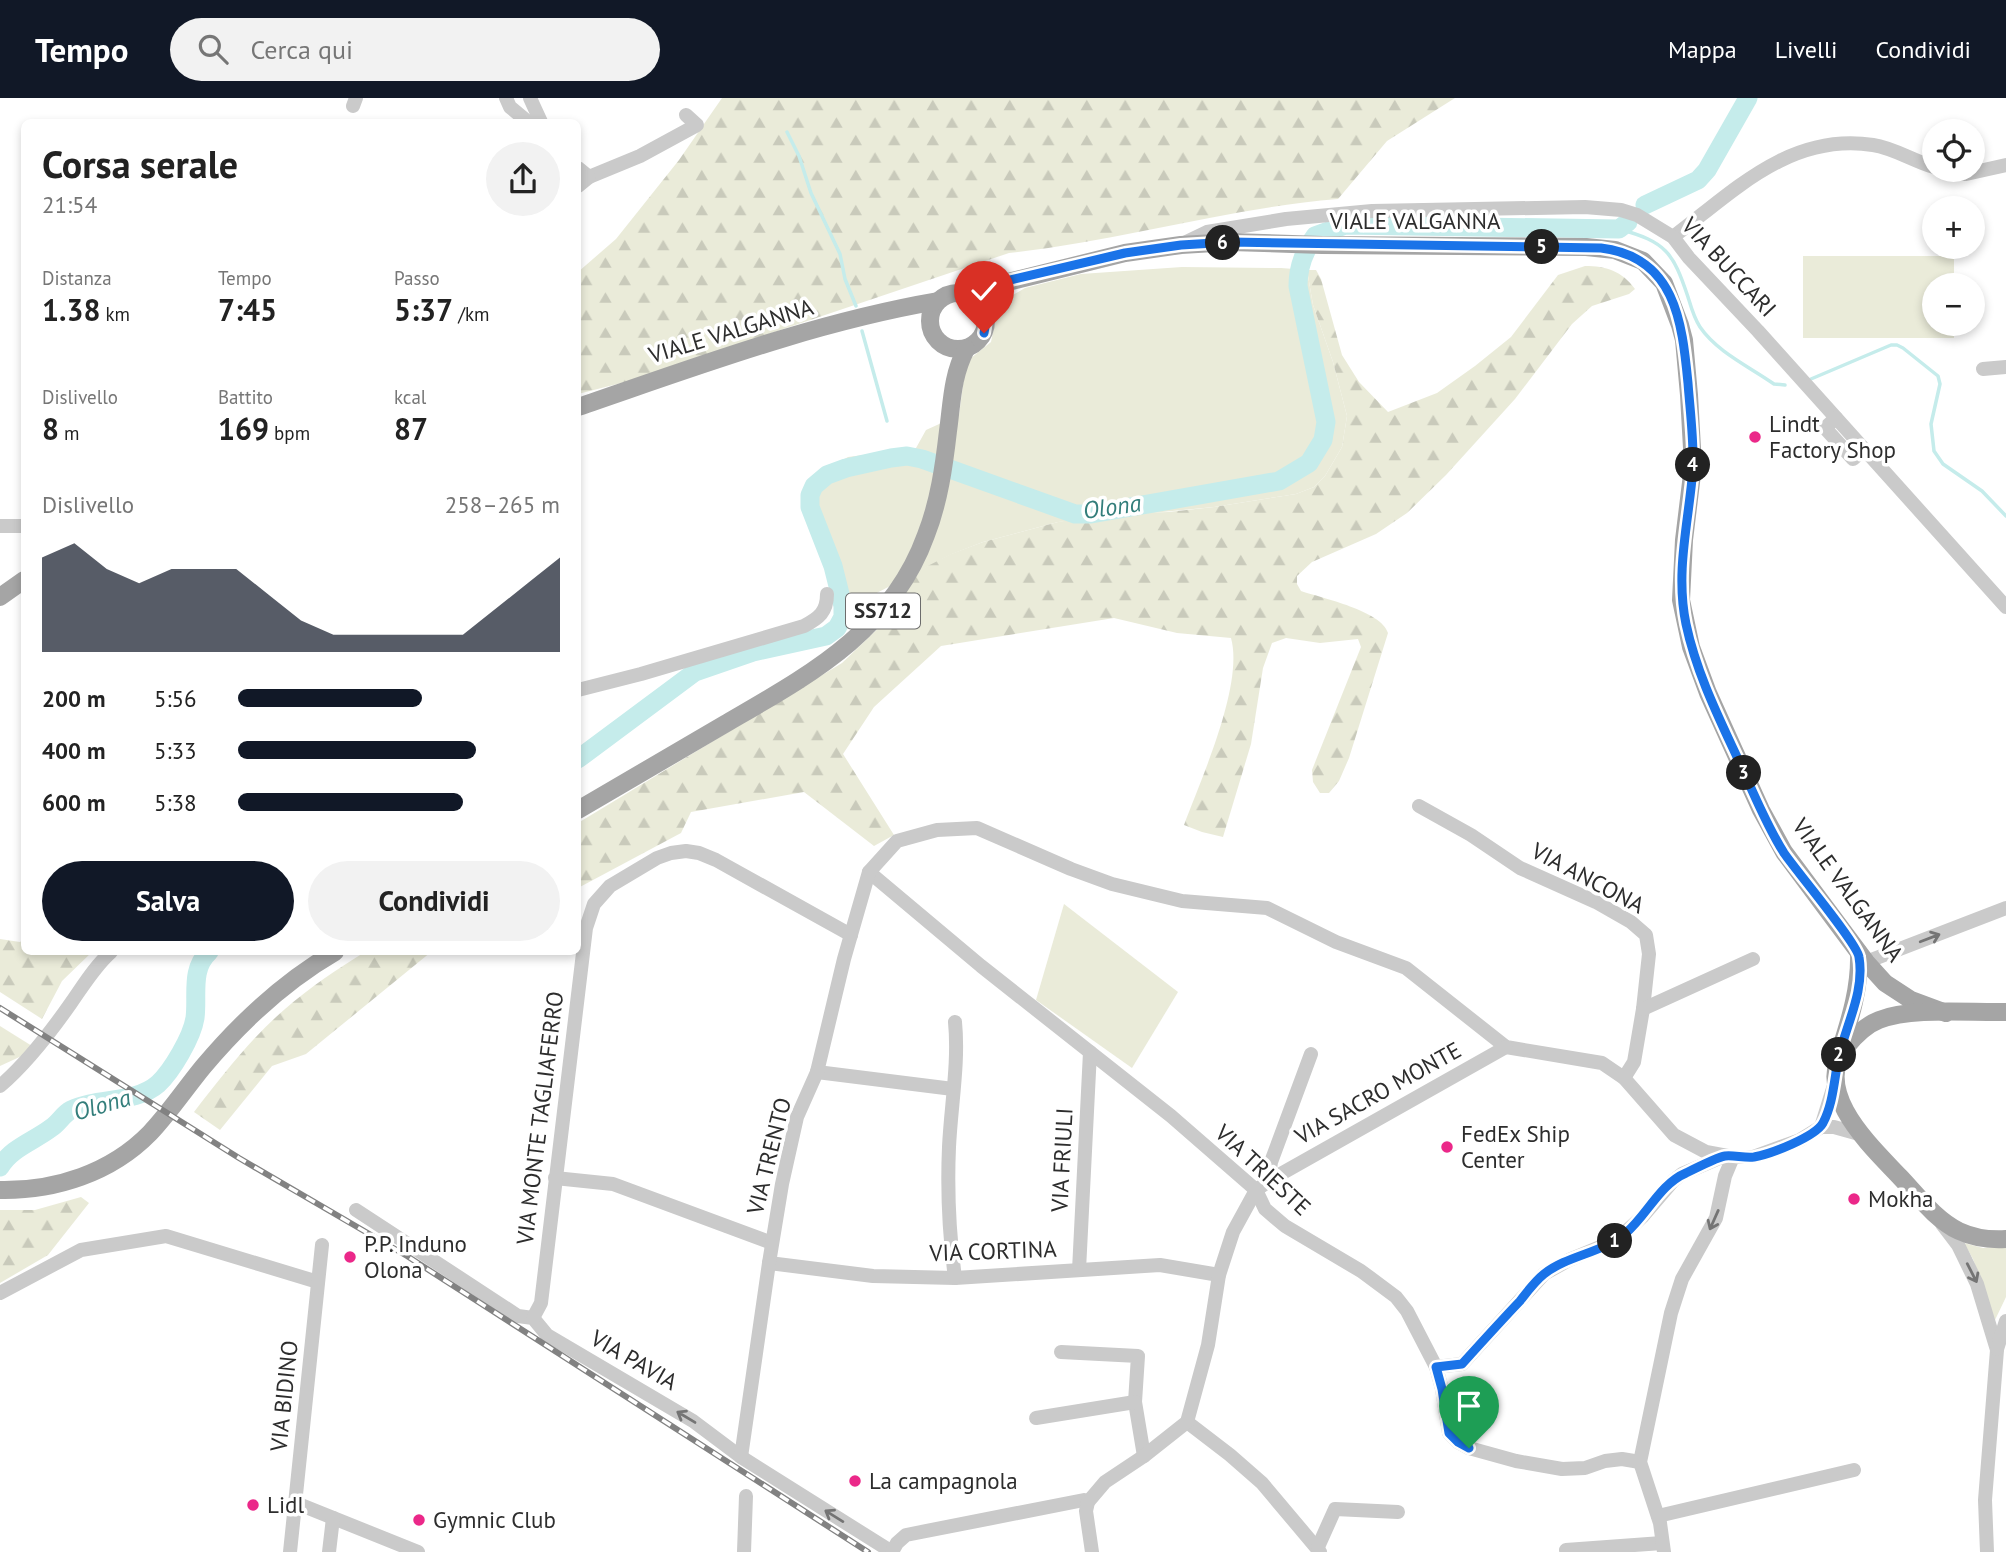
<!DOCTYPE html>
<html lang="it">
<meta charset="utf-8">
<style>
body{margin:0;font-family:"PT Sans",sans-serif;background:#f2f2f2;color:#222;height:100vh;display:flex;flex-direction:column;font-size:26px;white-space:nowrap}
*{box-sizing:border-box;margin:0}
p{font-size:23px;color:#767676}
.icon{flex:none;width:38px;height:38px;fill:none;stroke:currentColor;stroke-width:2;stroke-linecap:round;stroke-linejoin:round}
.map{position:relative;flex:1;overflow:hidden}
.drawer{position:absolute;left:21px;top:21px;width:560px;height:836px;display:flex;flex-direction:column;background:#fff;border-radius:10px;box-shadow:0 4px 10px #0003}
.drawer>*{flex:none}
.buttons{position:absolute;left:1922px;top:21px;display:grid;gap:14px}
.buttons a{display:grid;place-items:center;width:63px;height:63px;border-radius:50%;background:#fff;box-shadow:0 4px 10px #0003;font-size:35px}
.pin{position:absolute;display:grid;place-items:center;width:60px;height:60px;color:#fff;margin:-72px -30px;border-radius:50% 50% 50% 0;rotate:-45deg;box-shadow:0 0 7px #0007}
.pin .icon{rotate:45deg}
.km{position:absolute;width:35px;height:35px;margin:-18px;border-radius:50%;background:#222;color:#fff;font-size:19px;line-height:35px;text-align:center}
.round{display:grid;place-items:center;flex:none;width:74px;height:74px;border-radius:37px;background:#f2f2f2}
.headline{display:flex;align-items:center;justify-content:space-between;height:119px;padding:0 21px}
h1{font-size:38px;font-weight:700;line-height:52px}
.figures{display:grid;grid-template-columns:repeat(3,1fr);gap:10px;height:119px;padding:7px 21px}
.figures div{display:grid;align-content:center}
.figures b{font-size:30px;font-weight:700}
.figures small{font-size:19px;font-weight:400}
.figures p{font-size:19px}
.chart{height:196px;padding:14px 21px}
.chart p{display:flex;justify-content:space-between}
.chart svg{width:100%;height:126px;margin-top:7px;fill:#111827;opacity:.7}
.button{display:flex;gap:14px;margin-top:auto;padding:14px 21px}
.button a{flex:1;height:80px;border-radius:42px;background:#111827;color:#fff;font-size:28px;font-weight:700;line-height:80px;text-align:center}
.button a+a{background:#f2f2f2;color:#222}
ul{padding:0 21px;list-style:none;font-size:23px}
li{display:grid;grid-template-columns:112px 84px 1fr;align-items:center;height:52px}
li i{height:18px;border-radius:9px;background:#111827}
header{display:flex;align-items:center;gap:42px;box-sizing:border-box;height:98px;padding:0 35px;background:#111827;color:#fff}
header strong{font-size:33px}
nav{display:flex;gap:38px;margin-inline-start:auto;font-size:24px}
.search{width:490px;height:63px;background:#f2f2f2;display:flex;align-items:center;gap:18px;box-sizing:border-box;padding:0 24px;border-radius:38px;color:#767676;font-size:26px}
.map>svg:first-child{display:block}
.grass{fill:#eaebd9}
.forest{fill:url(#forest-firs)}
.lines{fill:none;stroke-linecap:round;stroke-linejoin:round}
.stream{stroke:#c5eceb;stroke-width:3.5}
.river{stroke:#c5eceb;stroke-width:19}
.minor{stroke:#cacaca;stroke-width:14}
.major{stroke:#a5a5a5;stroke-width:18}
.rail-casing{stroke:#828282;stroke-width:6}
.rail{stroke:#fff;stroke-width:3.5;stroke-dasharray:10;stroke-linecap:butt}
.oneway{stroke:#747474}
.route-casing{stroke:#fff;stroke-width:14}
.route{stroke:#1a73e8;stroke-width:9}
.poi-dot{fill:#eb2889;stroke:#fff;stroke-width:2.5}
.labels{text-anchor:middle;stroke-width:7;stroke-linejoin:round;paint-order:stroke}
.shield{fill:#fff;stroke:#6c6c6c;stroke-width:2}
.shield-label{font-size:21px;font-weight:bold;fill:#2d2d2d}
.street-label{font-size:23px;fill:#2d2d2d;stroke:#fff}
.poi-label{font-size:23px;fill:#2d2d2d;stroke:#fff;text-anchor:start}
.water-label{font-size:24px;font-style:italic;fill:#337e7b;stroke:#fff}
</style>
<header>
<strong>Tempo</strong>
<div class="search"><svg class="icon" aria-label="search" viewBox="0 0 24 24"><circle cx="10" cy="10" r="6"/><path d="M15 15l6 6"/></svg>Cerca qui</div>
<nav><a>Mappa</a><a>Livelli</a><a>Condividi</a></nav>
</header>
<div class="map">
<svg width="2006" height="1454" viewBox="0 0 2006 1454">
<defs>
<pattern id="forest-firs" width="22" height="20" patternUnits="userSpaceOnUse" patternTransform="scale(1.75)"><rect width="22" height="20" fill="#eaebd9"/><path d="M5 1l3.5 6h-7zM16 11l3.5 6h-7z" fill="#c9cabb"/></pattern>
</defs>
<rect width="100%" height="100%" fill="#fff"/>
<!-- grass -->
<g class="grass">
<path d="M 1803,158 L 1954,158 L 1954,187 L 1934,187 L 1934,226 L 1954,226 L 1954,240 L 1803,240 Z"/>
<path d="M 1182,169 L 1281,170 L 1307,172 L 1313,207 L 1333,264 L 1347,318 L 1342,349 L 1325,378 L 1314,389 L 1296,396 L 1214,409 L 1058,424 L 983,444 L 952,456 L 869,499 L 832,503 L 827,475 L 809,421 L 809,381 L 848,359 L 916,350 L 926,332 L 959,317 L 966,264 L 991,244 L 999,205 L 1025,190 L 1081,176 Z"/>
<path d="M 1064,806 L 1178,894 L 1132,970 L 1036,902 Z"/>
<path d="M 1964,1145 L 1983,1150 L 2006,1148 L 2006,1199 L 1995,1222 L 1973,1161 Z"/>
</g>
<!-- forest -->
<g class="forest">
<path d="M 722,0 L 1455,0 L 1387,43 L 1338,101 C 1227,110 1120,143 1009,155 L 629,283 L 578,296 L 578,174 L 616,141 L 679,62 Z"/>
<path d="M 1585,168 C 1606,168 1622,173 1635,191 L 1629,196 L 1592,208 L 1572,226 L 1515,301 L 1446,377 L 1407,415 L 1376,436 L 1312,464 L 1297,478 L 1297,486 L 1301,493 C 1322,500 1382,513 1388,535 L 1349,660 L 1339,683 L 1329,695 L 1320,695 L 1313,684 L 1312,672 L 1357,559 L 1361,549 L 1358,541 L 1320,545 L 1286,540 L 1272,545 L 1263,570 L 1251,646 L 1223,739 L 1202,734 L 1184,727 C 1201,681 1244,587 1231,540 L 1177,535 L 1114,520 L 941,548 L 874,609 L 843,656 L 894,737 L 874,748 L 804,694 L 691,714 L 681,735 L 578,790 L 578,725 L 842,565 L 892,517 L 920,472 L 951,456 L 983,444 L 1058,424 L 1108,416 L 1168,414 L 1214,409 L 1296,396 L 1314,389 L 1325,378 L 1342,349 L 1347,318 L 1333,264 L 1313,207 L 1307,172 L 1316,172 L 1321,181 L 1342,257 L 1359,284 L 1388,314 L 1437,295 L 1475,268 L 1511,239 L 1558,177 Z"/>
<path d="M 0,841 L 20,844 L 24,841 L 24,854 L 92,854 L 62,883 L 42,921 L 0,894 Z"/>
<path d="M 365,854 L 431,854 L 306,956 L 272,968 L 220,1032 L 194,1014 C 222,978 250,941 285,911 C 309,890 337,871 365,854 Z"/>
<path d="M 0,928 L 32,948 L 26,956 L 0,968 Z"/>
<path d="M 81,1099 L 89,1105 L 48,1157 L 0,1185 L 0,1112 L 35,1112 Z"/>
</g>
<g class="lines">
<!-- stream -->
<g class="stream">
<path d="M 787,34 L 799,58 L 811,95 L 840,156 L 845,181 L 856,208"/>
<path d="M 1619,131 C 1666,144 1673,154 1688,199 C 1691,209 1694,220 1700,229 C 1717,254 1750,269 1774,286 L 1785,287"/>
<path d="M 862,233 L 887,323"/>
<path d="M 1811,281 L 1891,247 L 1897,247 L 1903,250 L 1938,278 L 1940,286 L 1931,326 L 1934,353 L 1943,366 L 1982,393 L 2006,418"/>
</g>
<!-- river -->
<g class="river">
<path d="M 1645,107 L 1698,82 L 1707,72 L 1748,0"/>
<path d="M 578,661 L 695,574 L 753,554 L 826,538 L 837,530 L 843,519 L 843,508 L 833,468 L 810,409 L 810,397 L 814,388 L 827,377 L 846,370 L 891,360 L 907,358 L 922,361 L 1075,416 L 1091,416 L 1279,383 L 1309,365 L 1323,342 L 1326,324 L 1298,188 C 1298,169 1304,153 1315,138 L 1345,127 L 1619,131 L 1628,124"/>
<path d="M 0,1069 C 11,1050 34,1043 51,1030 C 59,1025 63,1016 71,1012 C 98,999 135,1006 158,986 C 172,973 192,939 195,920 C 198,898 190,871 209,854"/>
</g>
<!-- minor -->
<g class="minor">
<path d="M 506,0 L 510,9 L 528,24"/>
<path d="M 530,0 L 541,24"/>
<path d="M 353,8 L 356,0"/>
<path d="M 578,70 L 589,79 L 640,58 L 697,27 L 686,17"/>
<path d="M 1944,72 L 1966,76 L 2006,67"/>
<path d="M 578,88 L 589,79"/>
<path d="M 1673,139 C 1733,94 1790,34 1873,47 C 1894,50 1913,63 1934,69"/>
<path d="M 1182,146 L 1207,134 L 1286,121 L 1372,113 L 1585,109 L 1621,112 L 1637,117 L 1673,139 L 1689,160 L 1758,233 L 2006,509"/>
<path d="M 1983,271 L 2006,269"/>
<path d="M 1836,320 L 1825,330 L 1853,361 L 1864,351"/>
<path d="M 0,428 L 24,428"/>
<path d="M 578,592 L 641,576 L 804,528 C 819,520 827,514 827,496"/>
<path d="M 1419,708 L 1471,737 L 1520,770 L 1596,804 L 1631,824 L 1646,837 L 1649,856 L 1643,911 L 1634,964 L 1624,980"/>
<path d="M 869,774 L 981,868 L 1171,1018 L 1256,1092 L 1265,1111 L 1285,1128 L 1361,1173 L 1396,1199 L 1407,1213 L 1436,1269 L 1442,1291 L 1449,1335 L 1458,1344 L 1469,1350 L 1516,1363 L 1562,1371 L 1585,1370 L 1605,1363 L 1622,1361 L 1640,1364"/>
<path d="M 1866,864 L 2006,810"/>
<path d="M 1643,911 L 1753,861"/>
<path d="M 817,974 L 953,991"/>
<path d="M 0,988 C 27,965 50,935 71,905 C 83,888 95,868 111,854"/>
<path d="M 1821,1029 L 1835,984"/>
<path d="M 555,1080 L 613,1086 L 772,1145"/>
<path d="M 1272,1081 L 1270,1071 L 1271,1064 L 1311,956"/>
<path d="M 356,1112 L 518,1218 L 533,1220 L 547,1237 L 693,1323 L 741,1359 L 892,1454"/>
<path d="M 1942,1126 L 1958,1147 L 1977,1186 L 1997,1252 L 1985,1402 L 1987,1454"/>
<path d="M 769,1165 L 873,1178 L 955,1180 L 1160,1167 L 1219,1177"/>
<path d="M 1079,1172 L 1090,954"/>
<path d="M 955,1180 C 949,1135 947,1094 949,1049 C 951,1007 959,965 955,924"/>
<path d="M 0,1195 L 81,1152 L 166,1138 L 318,1184"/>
<path d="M 533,1220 L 541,1205 L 586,830 L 594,806 L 610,788 L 657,760 L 671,755 L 686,753 L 699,755 L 716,762 L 851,837"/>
<path d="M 1997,1251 L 2006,1223"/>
<path d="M 1061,1254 L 1138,1258 L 1135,1304 L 1144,1358"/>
<path d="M 1436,1269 L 1462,1266 L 1544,1176 L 1569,1162 L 1617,1142 L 1643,1118 L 1673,1083 L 1682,1076 L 1724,1058"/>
<path d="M 1036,1320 L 1135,1304"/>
<path d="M 1187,1324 L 1230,1357 L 1262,1385 L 1320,1454"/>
<path d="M 741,1359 L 769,1165 L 782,1086 L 797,1019 L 817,974 L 844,861 L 869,774 L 897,743 L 937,732 L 977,730 L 1071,771 L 1112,786 L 1182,803 L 1267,810 L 1336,844 L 1406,870 L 1506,949 L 1602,965 L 1624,980 L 1674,1037 L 1706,1054 L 1733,1059 L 1753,1059 L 1800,1042 L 1821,1029 L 1834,1029 L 1859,1036"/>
<path d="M 296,1405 L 418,1454"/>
<path d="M 1658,1418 L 1854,1372"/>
<path d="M 1318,1449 L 1335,1411 L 1398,1414"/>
<path d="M 1566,1452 L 1662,1445"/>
<path d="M 290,1454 L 322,1147"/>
<path d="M 329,1454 L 333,1420"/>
<path d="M 744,1454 L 746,1398"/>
<path d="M 892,1454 L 897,1445 L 906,1437 L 1084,1402 L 1088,1404"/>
<path d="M 1092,1454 L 1086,1413 L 1088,1404 L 1105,1384 L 1144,1358 L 1187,1324 L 1208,1247 L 1219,1177 L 1233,1134 L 1256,1092 L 1272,1081 L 1506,949"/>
<path d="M 1664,1454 L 1660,1425 L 1640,1364 L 1671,1215 L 1682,1181 L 1716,1120 L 1725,1078 L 1733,1059"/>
</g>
<!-- major -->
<g class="major">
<circle cx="958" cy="223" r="28"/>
<path d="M 964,195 L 1125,155 L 1181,147 L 1231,144 L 1322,147 L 1586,149 L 1615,152 L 1643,163 L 1664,185 L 1680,227 L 1684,242 L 1689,297 L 1693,368 L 1684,442 L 1681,502 L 1691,549 L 1708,595 L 1761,712 L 1784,754 L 1866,864 L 1885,885 L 1911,902 L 1946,915"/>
<path d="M 578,309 C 695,269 815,224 938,203"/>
<path d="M 0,499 L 24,482"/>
<path d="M 578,712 C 627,683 676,655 725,626 C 809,577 891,534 926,437 C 939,404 944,368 948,333 C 952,304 952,278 966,251"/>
<path d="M 2006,914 C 1970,915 1912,909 1879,922 C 1866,927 1855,938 1846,949 C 1811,994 1872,1049 1900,1079 C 1918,1098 1936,1122 1959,1133 C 1974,1140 1990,1142 2006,1141"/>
<path d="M 1841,950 C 1851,918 1860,889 1859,855"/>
<path d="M 0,1092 C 55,1093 111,1075 150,1035 C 169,1015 185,991 203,969 C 240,925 285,883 335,854"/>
</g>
<!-- rail casing -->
<g class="rail-casing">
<path id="rail" d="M 0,910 L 239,1060 L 407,1158 L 868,1454"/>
</g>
<!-- rail -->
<use href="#rail" class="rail"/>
</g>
<!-- one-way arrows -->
<defs><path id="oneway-shaft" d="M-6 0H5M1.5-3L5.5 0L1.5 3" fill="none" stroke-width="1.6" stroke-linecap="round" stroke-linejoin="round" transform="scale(1.75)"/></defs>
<g class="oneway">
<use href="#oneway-shaft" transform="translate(1930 840) rotate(-21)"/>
<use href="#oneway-shaft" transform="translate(1714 1122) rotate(114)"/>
<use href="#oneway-shaft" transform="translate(1972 1175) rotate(63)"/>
<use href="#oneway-shaft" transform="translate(686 1319) rotate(-149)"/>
<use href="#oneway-shaft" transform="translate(834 1418) rotate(-148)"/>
</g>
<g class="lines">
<!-- route casing -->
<g class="route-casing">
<path id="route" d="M 984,235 L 986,223 L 984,211 L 993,193 L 1002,184 L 1125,155 L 1181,147 L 1231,144 L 1601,150 C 1675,159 1682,223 1688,285 C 1690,312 1694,343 1693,370 C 1689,423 1675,473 1686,526 C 1696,573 1717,616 1737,659 C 1752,691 1765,725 1784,755 C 1797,774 1857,845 1859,859 C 1865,895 1845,928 1838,963 C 1834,983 1833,1006 1823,1025 C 1815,1039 1771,1056 1754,1059 C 1744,1060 1734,1057 1725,1058 C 1719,1059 1694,1071 1686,1075 C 1660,1086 1647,1117 1626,1135 C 1603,1155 1568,1157 1544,1176 C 1535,1183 1527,1194 1520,1203 C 1500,1224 1481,1245 1462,1266 L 1436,1269 L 1442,1291 L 1449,1335 L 1458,1344 L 1469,1350"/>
</g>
<!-- route -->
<use href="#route" class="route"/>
</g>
<!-- markers -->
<g class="poi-dot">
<circle cx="1755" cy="339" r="7"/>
<circle cx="1447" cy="1049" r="7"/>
<circle cx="1854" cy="1101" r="7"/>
<circle cx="350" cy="1159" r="7"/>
<circle cx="855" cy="1383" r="7"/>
<circle cx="253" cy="1407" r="7"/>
<circle cx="419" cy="1422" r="7"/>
</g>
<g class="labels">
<!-- shield labels -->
<rect class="shield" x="846" y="495.5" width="74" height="35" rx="5"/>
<g class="shield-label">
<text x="883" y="520">SS712</text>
</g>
<!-- street labels -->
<g class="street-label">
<text x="1415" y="131">VIALE VALGANNA</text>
<text transform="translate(1729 169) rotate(47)" y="8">VIA BUCCARI</text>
<text transform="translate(731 233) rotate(-17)" y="8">VIALE VALGANNA</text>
<text transform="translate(1588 780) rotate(28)" y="8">VIA ANCONA</text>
<text transform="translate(1848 792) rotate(54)" y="8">VIALE VALGANNA</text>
<text transform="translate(1378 995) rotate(-29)" y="8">VIA SACRO MONTE</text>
<text transform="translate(540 1020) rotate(-83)" y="8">VIA MONTE TAGLIAFERRO</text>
<text transform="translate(769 1058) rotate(-76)" y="8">VIA TRENTO</text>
<text transform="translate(1062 1062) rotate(-87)" y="8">VIA FRIULI</text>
<text transform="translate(1263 1072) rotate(43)" y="8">VIA TRIESTE</text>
<text transform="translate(993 1153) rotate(-2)" y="8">VIA CORTINA</text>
<text transform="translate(634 1262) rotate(30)" y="8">VIA PAVIA</text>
<text transform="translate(284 1298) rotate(-84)" y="8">VIA BIDINO</text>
</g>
<!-- poi labels -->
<g class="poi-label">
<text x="1769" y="334">Lindt<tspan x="1769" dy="26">Factory Shop</tspan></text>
<text x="1461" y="1044">FedEx Ship<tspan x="1461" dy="26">Center</tspan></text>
<text x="1868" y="1109">Mokha</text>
<text x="364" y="1154">P.P. Induno<tspan x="364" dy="26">Olona</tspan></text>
<text x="869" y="1391">La campagnola</text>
<text x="267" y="1415">Lidl</text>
<text x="433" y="1430">Gymnic Club</text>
</g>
<!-- water labels -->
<g class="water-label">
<text transform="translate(1112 409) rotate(-8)" y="8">Olona</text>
<text transform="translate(102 1007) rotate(-16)" y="8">Olona</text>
</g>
</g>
</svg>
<div class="buttons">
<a><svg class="icon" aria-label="locate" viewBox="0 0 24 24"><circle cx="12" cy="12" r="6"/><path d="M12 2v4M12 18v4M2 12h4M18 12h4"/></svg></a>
<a>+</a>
<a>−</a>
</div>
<div class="pin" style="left:1469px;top:1350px;background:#1e9e55"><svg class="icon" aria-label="arrive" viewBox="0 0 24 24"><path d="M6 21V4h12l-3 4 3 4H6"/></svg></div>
<div class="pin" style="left:984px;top:235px;background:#d93025"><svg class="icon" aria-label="check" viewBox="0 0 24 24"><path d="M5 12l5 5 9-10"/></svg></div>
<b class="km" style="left:1615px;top:1143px">1</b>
<b class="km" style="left:1839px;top:957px">2</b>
<b class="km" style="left:1744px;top:675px">3</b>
<b class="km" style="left:1693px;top:367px">4</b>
<b class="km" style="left:1542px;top:149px">5</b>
<b class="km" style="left:1223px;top:145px">6</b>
<section class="drawer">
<div class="headline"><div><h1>Corsa serale</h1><p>21:54</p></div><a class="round"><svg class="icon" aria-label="share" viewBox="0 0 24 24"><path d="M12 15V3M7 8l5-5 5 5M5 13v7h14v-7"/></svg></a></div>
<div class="figures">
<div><p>Distanza</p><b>1.38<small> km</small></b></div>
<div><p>Tempo</p><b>7:45</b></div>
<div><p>Passo</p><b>5:37<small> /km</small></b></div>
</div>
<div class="figures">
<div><p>Dislivello</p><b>8<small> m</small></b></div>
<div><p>Battito</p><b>169<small> bpm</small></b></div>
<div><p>kcal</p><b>87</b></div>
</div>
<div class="chart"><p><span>Dislivello</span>258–265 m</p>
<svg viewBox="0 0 160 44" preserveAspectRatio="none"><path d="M0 44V11L10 6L20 15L30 20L40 15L50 15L60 15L70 24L80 33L90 38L100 38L110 38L120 38L130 38L140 29L150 20L160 11V44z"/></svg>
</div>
<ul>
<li><b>200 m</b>5:56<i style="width:57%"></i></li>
<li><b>400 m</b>5:33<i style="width:74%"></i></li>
<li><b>600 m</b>5:38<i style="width:70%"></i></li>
</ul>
<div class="button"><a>Salva</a><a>Condividi</a></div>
</section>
</div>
